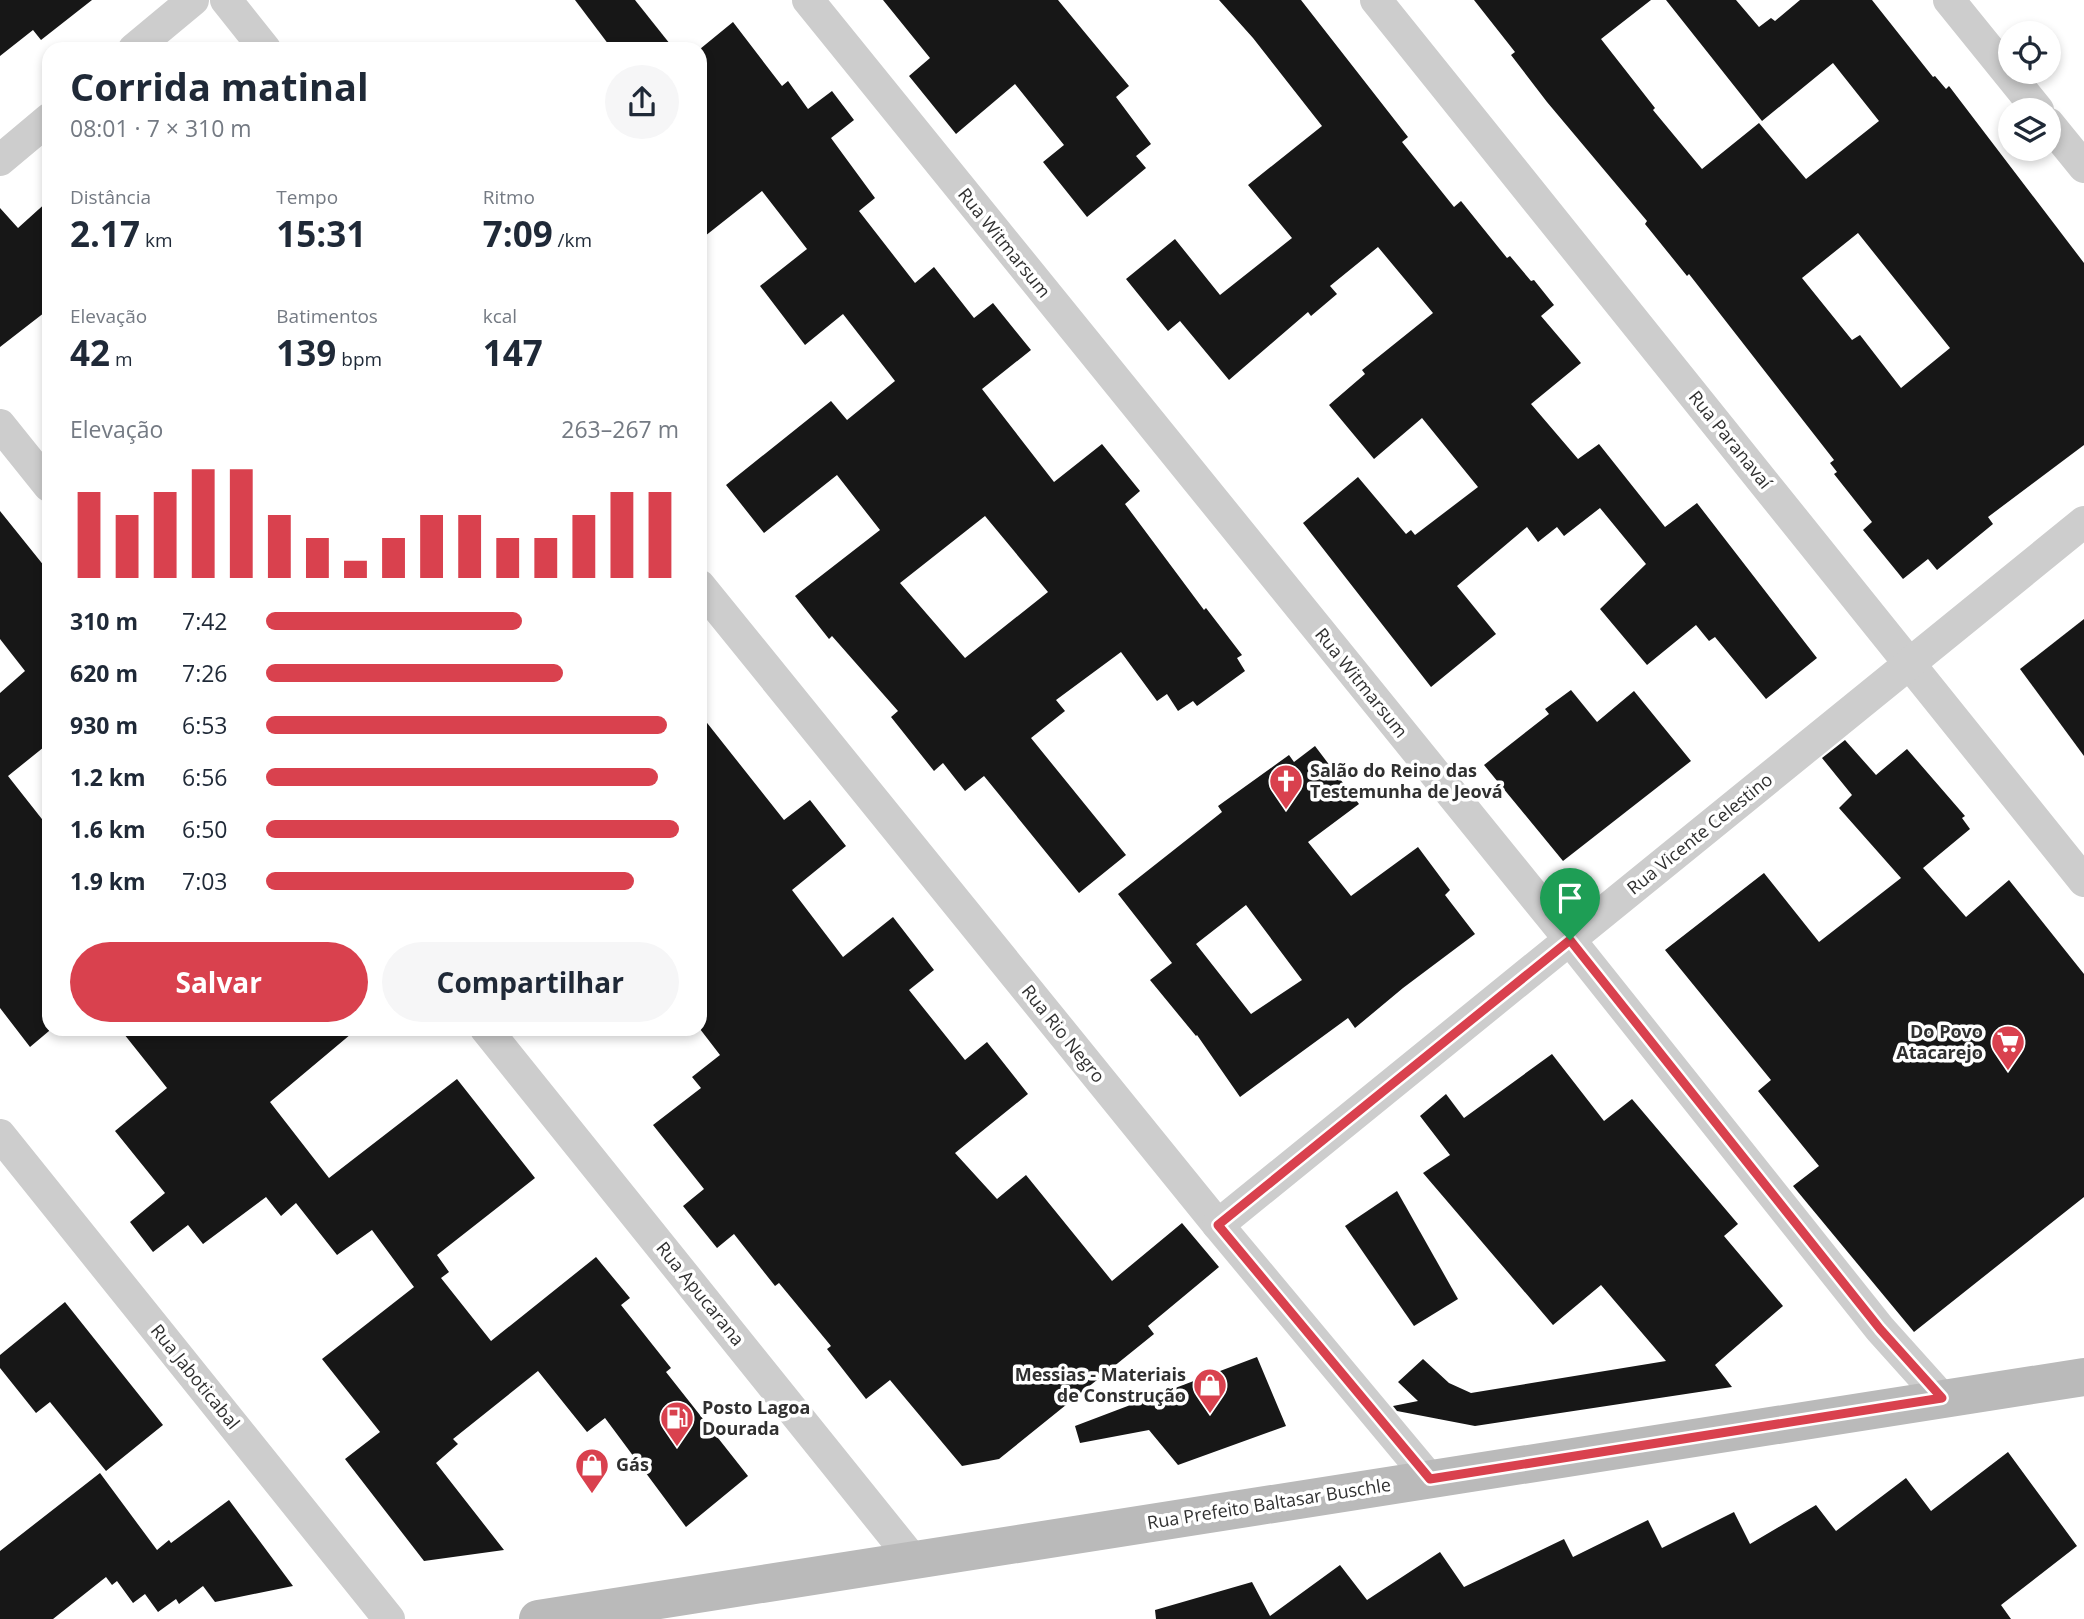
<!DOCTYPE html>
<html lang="pt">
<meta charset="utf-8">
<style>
body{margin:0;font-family:"Open Sans",sans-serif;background:#f6f6f7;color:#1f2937;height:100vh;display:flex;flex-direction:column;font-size:26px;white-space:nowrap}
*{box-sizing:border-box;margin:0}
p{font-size:23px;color:#747a83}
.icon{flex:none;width:38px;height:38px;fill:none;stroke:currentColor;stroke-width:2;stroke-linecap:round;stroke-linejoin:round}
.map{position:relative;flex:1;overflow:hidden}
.drawer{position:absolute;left:42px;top:42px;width:665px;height:994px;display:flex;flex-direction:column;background:#fff;border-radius:21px;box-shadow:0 4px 10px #0003}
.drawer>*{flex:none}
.tools{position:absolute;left:1998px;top:21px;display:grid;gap:14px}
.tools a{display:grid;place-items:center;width:63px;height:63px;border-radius:50%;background:#fff;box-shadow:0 4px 10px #0003;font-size:35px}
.pin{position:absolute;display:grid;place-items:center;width:60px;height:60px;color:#fff;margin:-72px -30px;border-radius:50% 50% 50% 0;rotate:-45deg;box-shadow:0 0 7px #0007}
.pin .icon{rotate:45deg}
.round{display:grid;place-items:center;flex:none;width:74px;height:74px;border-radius:37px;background:#f6f6f7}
.headline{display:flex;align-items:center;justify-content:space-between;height:119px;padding:0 28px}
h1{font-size:38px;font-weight:700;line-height:52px}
.stats{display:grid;grid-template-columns:repeat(3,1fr);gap:10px;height:119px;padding:7px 28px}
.stats div{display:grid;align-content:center}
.stats b{font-size:35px;font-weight:700}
.stats small{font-size:19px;font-weight:400}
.stats p{font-size:19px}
.chart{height:196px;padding:14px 28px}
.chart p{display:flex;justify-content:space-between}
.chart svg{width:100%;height:126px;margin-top:7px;stroke:#d9414e;stroke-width:6}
.cta{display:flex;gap:14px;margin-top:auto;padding:14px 28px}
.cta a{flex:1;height:80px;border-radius:42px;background:#d9414e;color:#fff;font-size:28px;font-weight:700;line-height:80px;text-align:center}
.cta a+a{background:#f6f6f7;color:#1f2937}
ul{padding:0 28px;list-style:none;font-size:23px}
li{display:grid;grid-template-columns:112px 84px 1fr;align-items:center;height:52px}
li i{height:18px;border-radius:9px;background:#d9414e}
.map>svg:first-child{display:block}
.building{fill:#171717;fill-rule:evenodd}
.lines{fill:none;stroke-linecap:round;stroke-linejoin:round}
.minor{stroke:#cdcdcd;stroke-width:32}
.secondary{stroke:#bababa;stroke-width:38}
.route-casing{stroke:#fff;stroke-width:14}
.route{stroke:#d9414e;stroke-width:9}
.labels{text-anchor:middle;stroke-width:7;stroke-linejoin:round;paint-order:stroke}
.street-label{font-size:18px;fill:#303030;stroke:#fff}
.poi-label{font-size:18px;font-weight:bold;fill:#303030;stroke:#fff;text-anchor:start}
</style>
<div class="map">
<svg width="2084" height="1619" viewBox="0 0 2084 1619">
<rect width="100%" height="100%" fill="#fff"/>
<!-- building -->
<g class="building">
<path d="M 0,0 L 92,0 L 41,40 L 33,30 L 0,56 Z"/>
<path d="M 575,0 L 635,0 L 674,49 L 612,49 Z"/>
<path d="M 883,0 L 1058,0 L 1129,86 L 1116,97 L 1151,144 L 1136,156 L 1146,168 L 1087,217 L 1043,162 L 1064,145 L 1015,84 L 956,134 L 909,76 L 930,58 Z"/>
<path d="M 1219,0 L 1301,0 L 1408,137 L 1402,142 L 1454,207 L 1461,201 L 1507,258 L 1510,256 L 1531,281 L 1534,280 L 1554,305 L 1541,316 L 1581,363 L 1531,404 L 1578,459 L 1599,444 L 1665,527 L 1697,503 L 1817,658 L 1766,699 L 1715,637 L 1709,641 L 1696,625 L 1647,665 L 1600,609 L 1646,564 L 1600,508 L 1564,536 L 1557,527 L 1538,542 L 1527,527 L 1457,586 L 1496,634 L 1431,687 L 1303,523 L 1358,477 L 1406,534 L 1411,530 L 1415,535 L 1478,487 L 1422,418 L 1374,459 L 1329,405 L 1365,374 L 1362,370 L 1433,313 L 1378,247 L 1330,286 L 1337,294 L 1311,316 L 1308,312 L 1229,380 L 1180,321 L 1168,331 L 1126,279 L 1175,239 L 1220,295 L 1292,238 L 1248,185 L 1322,126 L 1253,38 Z"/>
<path d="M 1474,0 L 1651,0 L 1601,39 L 1655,108 L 1653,110 L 1702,169 L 1759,123 L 1806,179 L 1879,121 L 1833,63 L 1762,121 L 1666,0 L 1736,0 L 1759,27 L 1771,18 L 1775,21 L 1800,0 L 1872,0 L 1933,77 L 1935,76 L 1946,89 L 1949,86 L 2084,263 L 2084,445 L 1988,517 L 1993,524 L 1937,570 L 1928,559 L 1903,579 L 1863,530 L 1872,522 L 1834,474 L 1837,472 L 1830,463 L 1834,460 L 1689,274 L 1687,276 L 1645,224 L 1647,221 L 1547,102 L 1511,55 L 1515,52 ZM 1858,233 L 1950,348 L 1901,388 L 1860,335 L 1852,340 L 1802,278 Z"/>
<path d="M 733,22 L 782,86 L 788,81 L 808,109 L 832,91 L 854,120 L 831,138 L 875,198 L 859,211 L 915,283 L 934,267 L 974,318 L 993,303 L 1031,350 L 982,389 L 1054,482 L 1102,444 L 1140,491 L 1125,504 L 1204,610 L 1206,608 L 1242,655 L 1237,658 L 1245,671 L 1197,706 L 1193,701 L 1178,711 L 1167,694 L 1157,701 L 1121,652 L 1056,700 L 1065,711 L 1031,738 L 1126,855 L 1079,893 L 984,776 L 965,791 L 943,763 L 934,771 L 891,717 L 898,711 L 832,636 L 829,639 L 795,596 L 880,530 L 837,475 L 764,533 L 726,485 L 831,401 L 847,420 L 895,381 L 843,314 L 805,345 L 760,286 L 807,249 L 762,191 L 700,240 L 700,49 ZM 985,516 L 1048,592 L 965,658 L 900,583 Z"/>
<path d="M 49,200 L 49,309 L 0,347 L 0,208 L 18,228 Z"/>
<path d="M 0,511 L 49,572 L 49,743 L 8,776 L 49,828 L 49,1031 L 30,1047 L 0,1008 L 0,693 L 25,671 L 0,639 Z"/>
<path d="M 2084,619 L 2084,756 L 2020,669 Z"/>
<path d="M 1571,690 L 1597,722 L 1634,691 L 1691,761 L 1563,861 L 1484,765 L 1549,714 L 1545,709 Z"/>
<path d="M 700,714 L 784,820 L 810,800 L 846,846 L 792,890 L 843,957 L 893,917 L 934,970 L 909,990 L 965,1060 L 987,1042 L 1028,1094 L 955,1153 L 997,1199 L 1026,1175 L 1112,1281 L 1182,1223 L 1219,1267 L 1148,1326 L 1154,1334 L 999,1459 L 962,1466 L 890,1380 L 866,1399 L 827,1349 L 831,1346 L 779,1283 L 775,1286 L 734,1234 L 717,1248 L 683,1206 L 704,1189 L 653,1125 L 701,1088 L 692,1077 L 720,1055 L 700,1029 Z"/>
<path d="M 1845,740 L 1876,775 L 1907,749 L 1965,816 L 1962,818 L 1970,829 L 1923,868 L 1966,917 L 2009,880 L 2084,974 L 2084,1197 L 1914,1332 L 1793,1186 L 1819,1166 L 1758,1091 L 1771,1080 L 1665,950 L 1764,873 L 1819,942 L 1901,878 L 1839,808 L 1852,795 L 1822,758 Z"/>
<path d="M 1315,746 L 1359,804 L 1308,842 L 1351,896 L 1418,847 L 1450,890 L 1445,895 L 1475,934 L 1403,988 L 1355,1028 L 1348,1018 L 1240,1097 L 1197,1035 L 1196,1036 L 1150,980 L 1172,963 L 1118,894 L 1222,812 L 1218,806 L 1289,755 L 1294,762 ZM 1246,905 L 1302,980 L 1251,1014 L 1196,944 Z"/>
<path d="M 120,1029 L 357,1029 L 270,1102 L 329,1178 L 457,1079 L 535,1178 L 437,1255 L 449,1272 L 441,1278 L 491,1341 L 596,1257 L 630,1298 L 621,1305 L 671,1368 L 666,1372 L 748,1476 L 686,1527 L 605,1418 L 587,1432 L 538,1371 L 453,1439 L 458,1444 L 436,1463 L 504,1550 L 424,1561 L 345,1459 L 380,1432 L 322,1359 L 414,1287 L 372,1230 L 337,1255 L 296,1203 L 281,1216 L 266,1197 L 203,1244 L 188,1225 L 153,1252 L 130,1222 L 165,1193 L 115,1131 L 167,1088 Z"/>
<path d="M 1552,1054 L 1604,1121 L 1632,1099 L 1738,1224 L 1724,1236 L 1783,1306 L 1715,1365 L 1732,1387 L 1475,1426 L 1397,1411 L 1393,1406 L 1418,1401 L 1398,1382 L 1423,1359 L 1449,1383 L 1471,1393 L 1666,1361 L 1601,1285 L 1553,1325 L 1423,1173 L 1450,1155 L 1420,1116 L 1446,1094 L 1464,1118 Z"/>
<path d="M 1397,1191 L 1458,1299 L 1414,1326 L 1345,1226 Z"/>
<path d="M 65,1302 L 163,1425 L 106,1471 L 50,1402 L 36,1413 L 0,1368 L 0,1355 Z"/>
<path d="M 1257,1357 L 1286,1426 L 1178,1465 L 1149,1430 L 1080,1443 L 1075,1426 Z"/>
<path d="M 2008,1452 L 2077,1546 L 2001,1605 L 2011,1619 L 1156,1619 L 1155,1610 L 1252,1582 L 1270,1616 L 1340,1565 L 1367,1600 L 1440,1552 L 1464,1587 L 1564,1539 L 1573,1557 L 1648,1520 L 1662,1548 L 1734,1512 L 1750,1544 L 1816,1505 L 1836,1531 L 1906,1478 L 1931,1511 Z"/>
<path d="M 100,1473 L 157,1550 L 169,1540 L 171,1543 L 229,1500 L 293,1586 L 215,1602 L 203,1586 L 179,1604 L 176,1599 L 158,1612 L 145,1594 L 133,1603 L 117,1581 L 112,1585 L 106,1577 L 53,1619 L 0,1619 L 0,1551 Z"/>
</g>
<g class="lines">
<!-- minor -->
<g class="minor">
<path d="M 226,0 L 265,49"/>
<path d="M 808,0 L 1570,940 L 1880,1329 L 1942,1398"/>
<path d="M 1376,0 L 2084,881"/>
<path d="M 1949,0 L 2038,110"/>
<path d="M 134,49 L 193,0"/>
<path d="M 2049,124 L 2084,167"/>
<path d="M 0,160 L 49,119"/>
<path d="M 0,425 L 49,486"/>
<path d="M 700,586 L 1218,1225 L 1430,1479"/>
<path d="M 486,1029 L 913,1560"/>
<path d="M 0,1135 L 389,1619"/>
<path d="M 1218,1225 L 2084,522"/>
</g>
<!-- secondary -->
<path class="secondary" d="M 538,1619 L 2084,1377"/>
</g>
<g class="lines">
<!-- route casing -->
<g class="route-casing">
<path id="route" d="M 1570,940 L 1880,1329 L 1942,1398 L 1430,1479 L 1218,1225 Z"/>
</g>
<!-- route -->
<use href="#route" class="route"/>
</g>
<!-- icons -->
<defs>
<g id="church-pin" transform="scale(1.75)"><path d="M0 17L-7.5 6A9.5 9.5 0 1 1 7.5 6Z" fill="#d9414e" stroke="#fff"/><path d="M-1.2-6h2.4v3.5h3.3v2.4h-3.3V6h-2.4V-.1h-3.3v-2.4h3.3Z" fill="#fff"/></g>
<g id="supermarket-pin" transform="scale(1.75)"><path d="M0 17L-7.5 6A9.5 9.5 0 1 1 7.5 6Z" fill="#d9414e" stroke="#fff"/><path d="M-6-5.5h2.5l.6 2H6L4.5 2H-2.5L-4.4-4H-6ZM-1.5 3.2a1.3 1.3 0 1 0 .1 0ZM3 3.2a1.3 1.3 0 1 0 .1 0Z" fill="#fff"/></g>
<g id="shop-pin" transform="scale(1.75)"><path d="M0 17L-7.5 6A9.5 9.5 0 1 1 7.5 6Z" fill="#d9414e" stroke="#fff"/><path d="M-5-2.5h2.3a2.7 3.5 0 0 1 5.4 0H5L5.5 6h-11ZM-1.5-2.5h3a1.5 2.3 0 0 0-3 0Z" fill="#fff"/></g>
<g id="fuel-pin" transform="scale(1.75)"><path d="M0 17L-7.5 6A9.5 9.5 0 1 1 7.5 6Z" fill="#d9414e" stroke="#fff"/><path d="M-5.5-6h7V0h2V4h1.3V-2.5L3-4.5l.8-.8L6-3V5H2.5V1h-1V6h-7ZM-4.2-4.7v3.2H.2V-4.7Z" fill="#fff"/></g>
</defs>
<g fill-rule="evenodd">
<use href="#church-pin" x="1286" y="781"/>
<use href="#supermarket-pin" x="2008" y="1042"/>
<use href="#shop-pin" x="1210" y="1385"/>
<use href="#fuel-pin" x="677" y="1418"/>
<use href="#shop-pin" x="592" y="1465"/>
</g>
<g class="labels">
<!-- street labels -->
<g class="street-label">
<text transform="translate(1004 243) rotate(51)" y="6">Rua Witmarsum</text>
<text transform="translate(1730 440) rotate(51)" y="6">Rua Paranavaí</text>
<text transform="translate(1361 683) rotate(51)" y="6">Rua Witmarsum</text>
<text transform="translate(1700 834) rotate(-39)" y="6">Rua Vicente Celestino</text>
<text transform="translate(1063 1034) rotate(51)" y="6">Rua Rio Negro</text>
<text transform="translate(700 1294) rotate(51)" y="6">Rua Apucarana</text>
<text transform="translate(195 1377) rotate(51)" y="6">Rua Jaboticabal</text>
<text transform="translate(1269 1504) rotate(-9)" y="6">Rua Prefeito Baltasar Buschle</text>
</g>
<!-- poi labels -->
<g class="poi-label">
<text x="1310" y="777">Salão do Reino das<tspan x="1310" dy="21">Testemunha de Jeová</tspan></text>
<text x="1983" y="1038" text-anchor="end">Do Povo<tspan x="1983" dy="21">Atacarejo</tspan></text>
<text x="1186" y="1381" text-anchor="end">Messias - Materiais<tspan x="1186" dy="21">de Construção</tspan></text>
<text x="702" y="1414">Posto Lagoa<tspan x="702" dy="21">Dourada</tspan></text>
<text x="616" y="1471">Gás</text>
</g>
</g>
</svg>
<div class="tools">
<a><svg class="icon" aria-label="locate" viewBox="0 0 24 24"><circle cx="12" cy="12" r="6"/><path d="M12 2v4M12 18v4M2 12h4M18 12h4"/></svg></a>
<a><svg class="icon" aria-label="layers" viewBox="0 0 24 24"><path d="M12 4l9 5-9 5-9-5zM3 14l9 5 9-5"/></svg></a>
</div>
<div class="pin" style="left:1570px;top:940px;background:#1e9e55"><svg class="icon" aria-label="arrive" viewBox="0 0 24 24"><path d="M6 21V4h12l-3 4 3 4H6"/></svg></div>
<section class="drawer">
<div class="headline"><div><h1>Corrida matinal</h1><p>08:01 · 7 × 310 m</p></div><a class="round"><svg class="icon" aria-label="share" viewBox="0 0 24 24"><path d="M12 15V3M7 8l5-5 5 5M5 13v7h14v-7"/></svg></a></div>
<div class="stats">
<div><p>Distância</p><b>2.17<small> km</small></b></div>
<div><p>Tempo</p><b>15:31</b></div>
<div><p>Ritmo</p><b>7:09<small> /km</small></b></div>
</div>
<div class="stats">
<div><p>Elevação</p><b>42<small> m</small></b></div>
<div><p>Batimentos</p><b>139<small> bpm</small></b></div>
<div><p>kcal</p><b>147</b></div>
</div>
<div class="chart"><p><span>Elevação</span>263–267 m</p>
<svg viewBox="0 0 160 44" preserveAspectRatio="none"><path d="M5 44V14M15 44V22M25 44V14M35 44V6M45 44V6M55 44V22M65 44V30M75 44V38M85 44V30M95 44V22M105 44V22M115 44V30M125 44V30M135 44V22M145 44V14M155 44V14"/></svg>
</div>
<ul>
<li><b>310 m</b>7:42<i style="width:62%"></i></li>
<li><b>620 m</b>7:26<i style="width:72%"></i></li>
<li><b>930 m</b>6:53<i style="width:97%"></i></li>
<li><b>1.2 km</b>6:56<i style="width:95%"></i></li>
<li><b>1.6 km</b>6:50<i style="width:100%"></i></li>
<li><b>1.9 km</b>7:03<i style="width:89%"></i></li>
</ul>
<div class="cta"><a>Salvar</a><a>Compartilhar</a></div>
</section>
</div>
